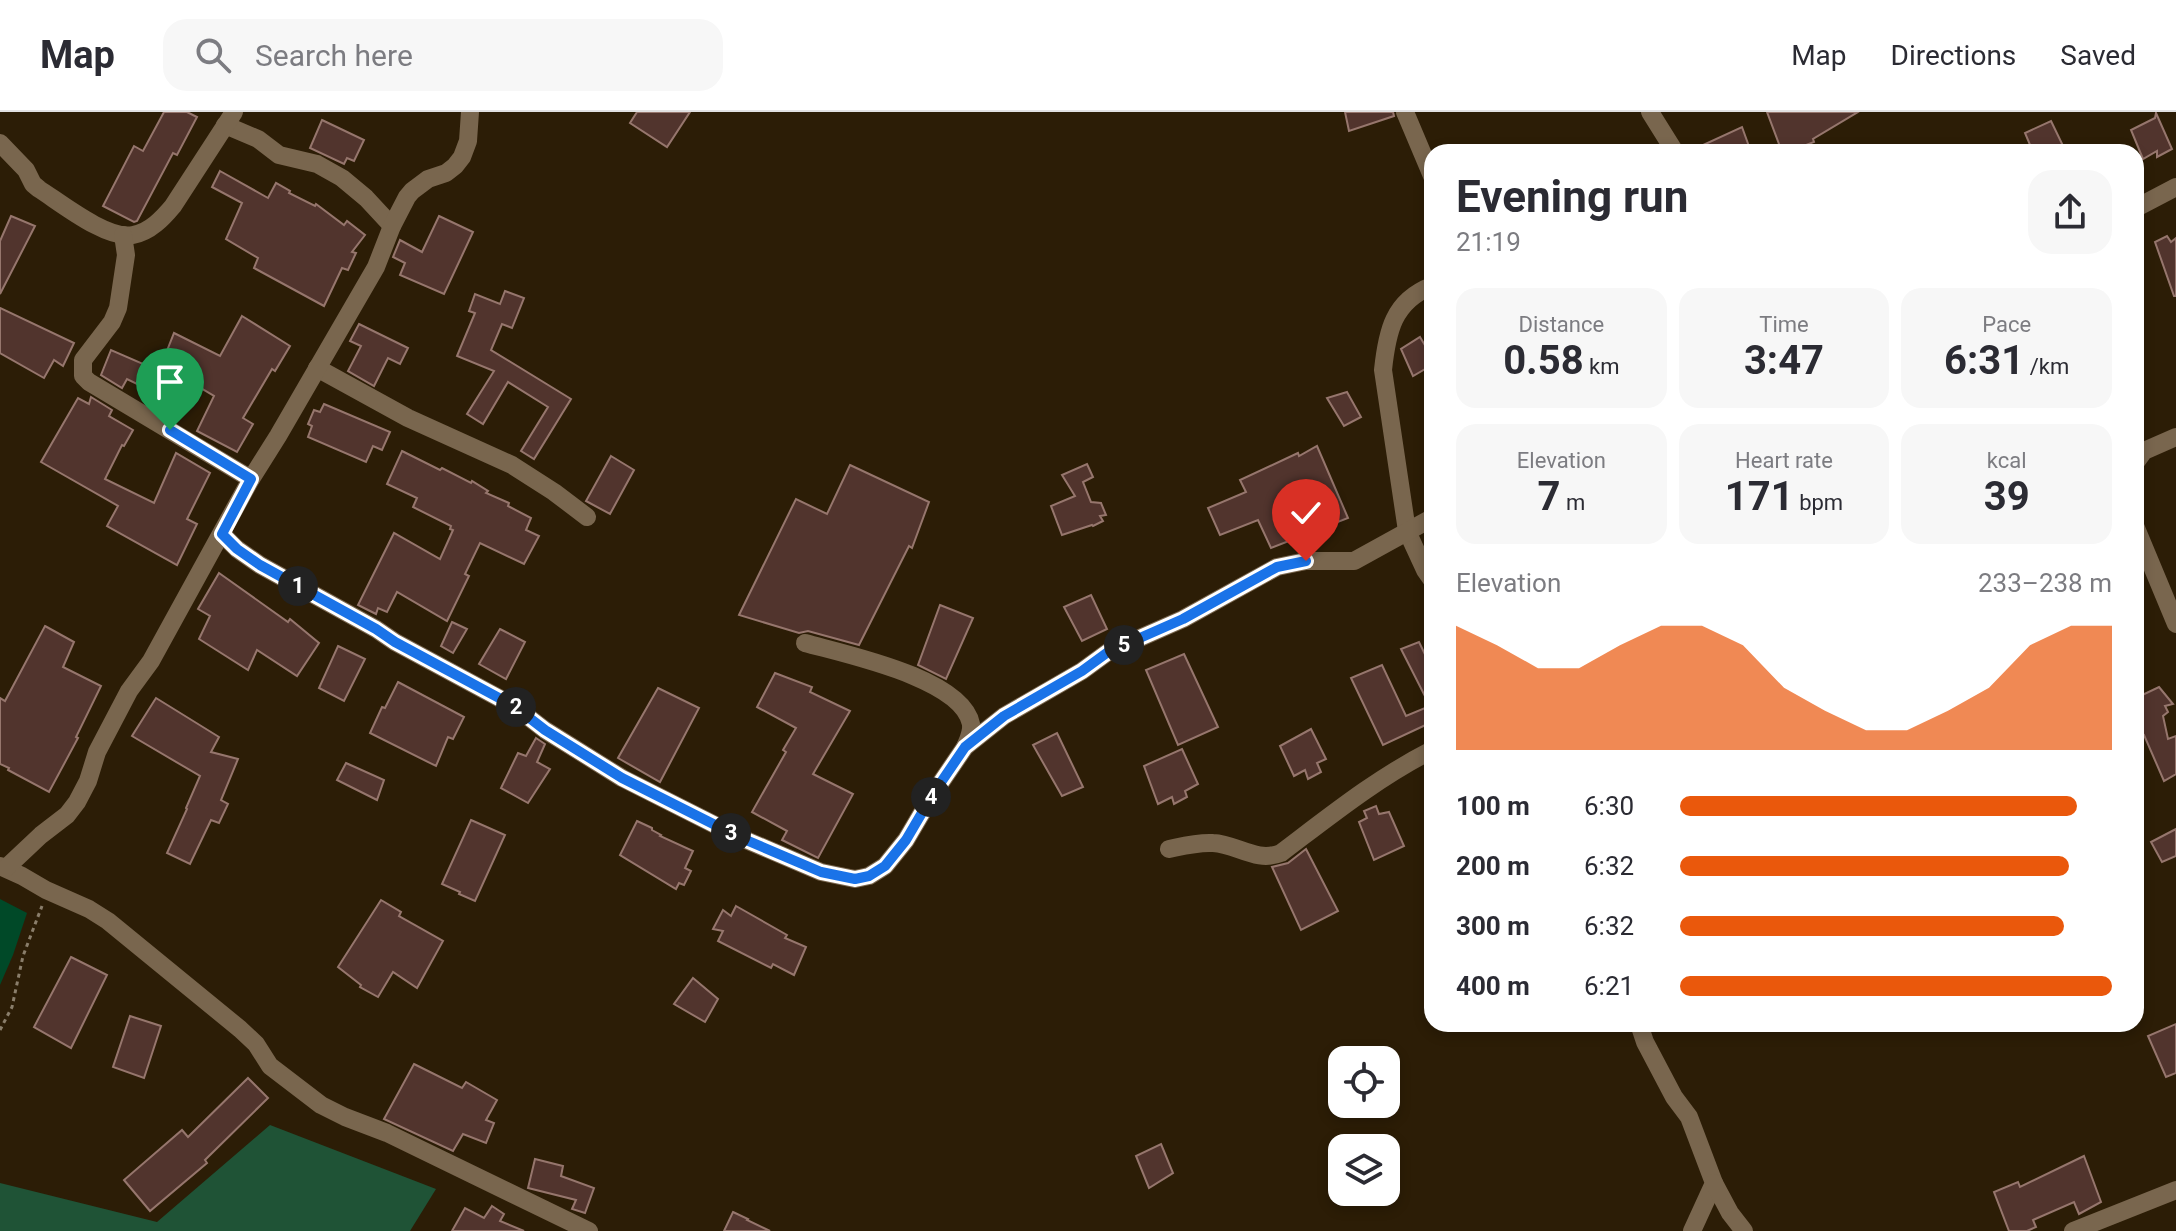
<!DOCTYPE html>
<meta charset="utf-8">
<style>
body{margin:0;font-family:Roboto,sans-serif;background:#f7f7f7;color:#2b2b33;height:100vh;display:flex;flex-direction:column;font-size:30px;white-space:nowrap}
*{box-sizing:border-box;margin:0}
p{font-size:26px;color:#7c7c81}
.icon{flex:none;width:44px;height:44px;fill:none;stroke:currentColor;stroke-width:2;stroke-linecap:round;stroke-linejoin:round}
.map{position:relative;flex:1;overflow:hidden}
.sheet{position:absolute;left:1424px;top:32px;width:720px;height:888px;display:flex;flex-direction:column;background:#fff;border-radius:24px;box-shadow:0 4px 12px #0003}
.sheet>*{flex:none}
.controls{position:absolute;left:1328px;top:934px;display:grid;gap:16px}
.controls a{display:grid;place-items:center;width:72px;height:72px;border-radius:16px;background:#fff;box-shadow:0 4px 12px #0003;font-size:40px}
.pin{position:absolute;display:grid;place-items:center;width:68px;height:68px;color:#fff;margin:-82px -34px;border-radius:50% 50% 50% 0;rotate:-45deg;box-shadow:0 0 8px #0007}
.pin .icon{rotate:45deg}
.km{position:absolute;width:40px;height:40px;margin:-20px;border-radius:50%;background:#222;color:#fff;font-size:22px;line-height:40px;text-align:center}
.round{display:grid;place-items:center;flex:none;width:84px;height:84px;border-radius:24px;background:#f7f7f7}
.summary{display:flex;align-items:center;justify-content:space-between;height:136px;padding:0 32px}
h1{font-size:44px;font-weight:700;line-height:60px}
.stats{display:grid;grid-template-columns:repeat(3,1fr);gap:12px;height:136px;padding:8px 32px}
.stats div{display:grid;align-content:center;border-radius:20px;background:#f7f7f7;text-align:center}
.stats b{font-size:40px;font-weight:700}
.stats small{font-size:22px;font-weight:400}
.stats p{font-size:22px}
.chart{height:224px;padding:16px 32px}
.chart p{display:flex;justify-content:space-between}
.chart svg{width:100%;height:144px;margin-top:8px;fill:#ea580c;opacity:.7}
ul{padding:0 32px;list-style:none;font-size:26px}
li{display:grid;grid-template-columns:128px 96px 1fr;align-items:center;height:60px}
li i{height:20px;border-radius:10px;background:#ea580c}
header{display:flex;align-items:center;gap:48px;box-sizing:border-box;height:112px;padding:0 40px;background:#fff;border-bottom:2px solid #e1e1e2}
header strong{font-size:38px}
nav{display:flex;gap:44px;margin-inline-start:auto;font-size:28px}
.search{width:560px;height:72px;background:#f7f7f7;display:flex;align-items:center;gap:20px;box-sizing:border-box;padding:0 28px;border-radius:24px;color:#7c7c81;font-size:30px}
.map>svg:first-child{display:block}
.green{fill:#004928}
.forest{fill:#1f5336}
.building{fill:#51342d;stroke:#96766d;stroke-width:2}
.lines{fill:none;stroke-linecap:round;stroke-linejoin:round}
.path{stroke:#8a7e6b;stroke-width:3;stroke-dasharray:4 4;stroke-linecap:butt}
.street{stroke:#79664e;stroke-width:18}
.route-casing{stroke:#fff;stroke-width:16}
.route{stroke:#1a73e8;stroke-width:10}
</style>
<header>
<strong>Map</strong>
<div class="search"><svg class="icon" aria-label="search" viewBox="0 0 24 24"><circle cx="10" cy="10" r="6"/><path d="M15 15l6 6"/></svg>Search here</div>
<nav><a>Map</a><a>Directions</a><a>Saved</a></nav>
</header>
<div class="map">
<svg width="2176" height="1119" viewBox="0 0 2176 1119">
<rect width="100%" height="100%" fill="#2c1d06"/>
<!-- green -->
<path class="green" d="M 0,787 L 27,801 L 13,843 L 0,873 Z"/>
<!-- forest -->
<path class="forest" d="M 270,1013 L 436,1077 L 410,1119 L 0,1119 L 0,1071 L 157,1110 Z"/>
<!-- building -->
<g class="building">
<path d="M 164,0 L 187,0 L 197,5 L 177,43 L 173,41 L 137,109 L 134,110 L 103,94 L 134,34 L 143,39 Z"/>
<path d="M 637,0 L 690,0 L 667,35 L 630,11 Z"/>
<path d="M 1345,0 L 1393,0 L 1394,4 L 1349,19 Z"/>
<path d="M 1767,0 L 1858,0 L 1813,27 L 1814,30 L 1788,40 L 1782,40 Z"/>
<path d="M 2156,1 L 2172,37 L 2157,45 L 2157,39 L 2143,47 L 2131,18 L 2155,6 Z"/>
<path d="M 322,8 L 364,28 L 354,49 L 347,46 L 344,52 L 310,36 Z"/>
<path d="M 2051,9 L 2066,40 L 2033,40 L 2025,21 Z"/>
<path d="M 1742,15 L 1751,40 L 1688,40 Z"/>
<path d="M 220,59 L 268,86 L 276,71 L 290,79 L 289,81 L 315,94 L 316,92 L 344,113 L 347,109 L 365,123 L 352,140 L 356,141 L 348,158 L 342,156 L 324,194 L 254,156 L 258,146 L 226,127 L 242,91 L 212,75 Z"/>
<path d="M 11,104 L 35,114 L 0,182 L 0,129 Z"/>
<path d="M 439,104 L 473,120 L 444,182 L 400,163 L 405,151 L 393,145 L 400,128 L 422,140 Z"/>
<path d="M 2167,124 L 2171,130 L 2176,126 L 2176,184 L 2174,184 L 2155,130 Z"/>
<path d="M 505,179 L 524,186 L 512,216 L 502,212 L 491,238 L 571,287 L 534,347 L 521,339 L 548,295 L 508,270 L 483,312 L 467,302 L 494,259 L 457,244 L 475,201 L 469,199 L 475,182 L 500,192 Z"/>
<path d="M 0,196 L 74,231 L 63,254 L 54,248 L 44,266 L 0,241 Z"/>
<path d="M 242,204 L 290,234 L 275,259 L 272,257 L 243,306 L 253,312 L 237,340 L 197,319 L 214,284 L 182,265 L 172,289 L 127,267 L 122,276 L 101,263 L 111,238 L 159,259 L 174,221 L 220,244 Z"/>
<path d="M 359,212 L 408,236 L 400,252 L 388,246 L 374,274 L 348,259 L 361,234 L 350,229 Z"/>
<path d="M 1420,225 L 1432,245 L 1432,253 L 1413,264 L 1401,237 Z"/>
<path d="M 1347,280 L 1361,305 L 1344,314 L 1327,286 Z"/>
<path d="M 91,285 L 112,298 L 109,304 L 133,318 L 124,334 L 122,333 L 105,367 L 154,391 L 176,341 L 210,361 L 187,407 L 197,412 L 177,453 L 107,414 L 118,394 L 41,350 L 78,286 L 89,292 Z"/>
<path d="M 324,292 L 390,320 L 382,338 L 373,334 L 366,350 L 308,325 L 312,314 L 308,312 L 314,298 L 320,300 Z"/>
<path d="M 1317,334 L 1348,406 L 1271,436 L 1258,408 L 1220,423 L 1208,396 L 1246,380 L 1240,368 L 1298,341 L 1299,344 Z"/>
<path d="M 402,339 L 440,358 L 442,356 L 471,371 L 472,369 L 488,379 L 486,381 L 509,391 L 508,394 L 531,406 L 526,418 L 539,424 L 524,452 L 480,431 L 465,462 L 469,464 L 447,509 L 397,480 L 387,500 L 378,496 L 376,502 L 358,493 L 394,421 L 440,447 L 453,418 L 450,417 L 451,414 L 413,395 L 417,386 L 387,372 Z"/>
<path d="M 611,344 L 634,358 L 610,402 L 586,389 Z"/>
<path d="M 1087,352 L 1093,365 L 1083,370 L 1091,390 L 1101,391 L 1106,403 L 1100,404 L 1103,409 L 1093,414 L 1092,413 L 1062,423 L 1051,394 L 1075,384 L 1062,363 Z"/>
<path d="M 850,353 L 929,390 L 912,436 L 909,434 L 859,533 L 808,519 L 799,521 L 739,503 L 796,387 L 827,402 Z"/>
<path d="M 219,461 L 288,510 L 290,507 L 319,531 L 297,564 L 257,538 L 248,558 L 199,527 L 210,504 L 198,497 Z"/>
<path d="M 1091,483 L 1107,517 L 1082,529 L 1064,495 Z"/>
<path d="M 940,493 L 973,506 L 946,567 L 918,553 Z"/>
<path d="M 452,510 L 467,517 L 453,541 L 441,534 Z"/>
<path d="M 45,514 L 74,530 L 63,555 L 101,574 L 76,625 L 78,626 L 49,680 L 8,658 L 9,656 L 0,652 L 0,586 L 5,589 Z"/>
<path d="M 500,517 L 525,530 L 506,567 L 479,552 Z"/>
<path d="M 1419,530 L 1432,557 L 1432,610 L 1383,633 L 1351,566 L 1382,553 L 1406,604 L 1430,594 L 1401,537 Z"/>
<path d="M 338,534 L 365,547 L 344,589 L 319,576 Z"/>
<path d="M 1184,542 L 1218,615 L 1178,633 L 1146,558 Z"/>
<path d="M 775,561 L 812,575 L 810,580 L 850,599 L 813,662 L 853,682 L 818,746 L 782,728 L 787,719 L 752,700 L 786,640 L 783,638 L 796,616 L 757,595 Z"/>
<path d="M 398,570 L 464,605 L 453,627 L 448,625 L 436,654 L 370,621 L 382,595 L 385,596 Z"/>
<path d="M 2159,575 L 2173,592 L 2165,594 L 2168,600 L 2163,604 L 2168,627 L 2176,624 L 2176,662 L 2164,669 L 2144,623 L 2136,625 L 2136,586 Z"/>
<path d="M 658,576 L 699,596 L 660,670 L 618,646 Z"/>
<path d="M 156,586 L 219,625 L 211,640 L 238,647 L 221,688 L 228,692 L 219,711 L 211,708 L 190,752 L 167,741 L 187,697 L 186,696 L 200,664 L 132,624 Z"/>
<path d="M 1311,617 L 1326,647 L 1317,651 L 1321,660 L 1308,667 L 1305,658 L 1294,664 L 1280,634 Z"/>
<path d="M 1057,621 L 1083,675 L 1062,684 L 1033,633 Z"/>
<path d="M 536,626 L 545,632 L 537,650 L 550,657 L 528,691 L 501,676 L 518,641 L 526,644 Z"/>
<path d="M 1182,637 L 1198,672 L 1185,679 L 1187,685 L 1174,692 L 1172,685 L 1158,692 L 1144,654 Z"/>
<path d="M 346,651 L 384,668 L 377,688 L 337,668 Z"/>
<path d="M 1376,694 L 1379,702 L 1389,700 L 1404,734 L 1374,748 L 1359,710 L 1367,706 L 1364,699 Z"/>
<path d="M 471,708 L 505,723 L 475,789 L 459,782 L 460,780 L 442,772 Z"/>
<path d="M 637,709 L 652,716 L 652,718 L 661,723 L 660,724 L 693,739 L 685,756 L 691,759 L 684,773 L 679,771 L 676,777 L 620,743 Z"/>
<path d="M 2176,717 L 2176,744 L 2162,750 L 2151,730 Z"/>
<path d="M 1306,737 L 1338,799 L 1301,818 L 1272,755 L 1288,751 Z"/>
<path d="M 381,788 L 401,800 L 399,804 L 443,829 L 417,876 L 393,860 L 378,885 L 360,875 L 361,873 L 338,855 Z"/>
<path d="M 736,794 L 787,823 L 785,826 L 806,835 L 794,863 L 773,852 L 771,856 L 718,829 L 723,819 L 713,817 L 723,798 L 731,804 Z"/>
<path d="M 71,845 L 107,863 L 71,936 L 34,915 Z"/>
<path d="M 693,866 L 718,887 L 705,910 L 674,892 Z"/>
<path d="M 130,904 L 161,914 L 144,966 L 113,955 Z"/>
<path d="M 2176,912 L 2176,961 L 2166,965 L 2148,924 Z"/>
<path d="M 414,952 L 462,976 L 466,970 L 497,988 L 486,1008 L 494,1011 L 486,1031 L 463,1022 L 453,1039 L 384,1007 Z"/>
<path d="M 248,966 L 268,986 L 205,1048 L 207,1051 L 150,1099 L 124,1068 L 182,1018 L 188,1025 Z"/>
<path d="M 1161,1032 L 1173,1061 L 1149,1076 L 1136,1044 Z"/>
<path d="M 2084,1044 L 2101,1090 L 2079,1102 L 2074,1090 L 2033,1108 L 2036,1115 L 2027,1119 L 2009,1119 L 1994,1080 L 2018,1070 L 2020,1075 Z"/>
<path d="M 535,1047 L 563,1054 L 561,1064 L 594,1076 L 585,1101 L 572,1097 L 576,1088 L 528,1076 Z"/>
<path d="M 492,1094 L 504,1102 L 500,1109 L 524,1119 L 452,1119 L 465,1096 L 484,1106 Z"/>
<path d="M 733,1100 L 748,1107 L 747,1108 L 770,1119 L 724,1119 Z"/>
</g>
<g class="lines">
<!-- path -->
<path class="path" d="M 0,918 L 12,895 L 23,844 L 42,794"/>
<!-- street -->
<g class="street">
<path d="M 1405,0 L 1432,64"/>
<path d="M 1650,0 L 1675,40"/>
<path d="M 225,13 L 258,27 L 279,43 L 317,52 L 342,66 L 366,86 L 392,114"/>
<path d="M 0,31 L 26,58 L 33,72 L 39,77 C 61,91 107,128 133,123 C 150,120 163,106 173,94 L 234,0"/>
<path d="M 2136,96 L 2176,75"/>
<path d="M 123,123 L 126,143 L 118,196 L 112,210 L 83,248 L 83,264 L 89,270 L 251,367"/>
<path d="M 1432,174 C 1393,189 1387,220 1383,258 L 1407,419 L 1425,458 L 1432,468"/>
<path d="M 317,256 L 408,306 L 512,353 L 554,380 L 587,405"/>
<path d="M 2136,350 L 2144,339 L 2176,325"/>
<path d="M 2136,416 L 2176,512"/>
<path d="M 222,422 L 237,437 L 260,453 L 376,517 L 395,530 L 514,594 L 545,618 L 622,666 L 739,725 L 821,760 L 855,767 L 869,764 L 885,754 L 906,728 L 933,682 L 965,635 L 1004,604 L 1082,559 L 1108,540 L 1183,507 L 1277,455 L 1306,449 L 1354,449 L 1432,406"/>
<path d="M 805,531 C 844,542 962,566 971,612 C 972,621 968,628 965,635"/>
<path d="M 1169,737 C 1183,734 1198,730 1213,731 C 1237,732 1256,751 1281,741 C 1330,704 1377,666 1432,638"/>
<path d="M 0,754 L 22,764 L 46,778 L 89,797 L 108,809 L 240,917 L 256,932 L 270,954 L 321,993 L 345,1005 L 387,1021 L 589,1119"/>
<path d="M 6,756 L 41,723 L 67,703 L 77,690 L 88,669 L 97,640 L 129,579 L 151,549 L 251,367 L 278,324 L 376,155 L 392,114 L 407,85 L 412,79 L 428,67 L 446,61 L 455,54 L 462,45 L 468,29 L 470,0"/>
<path d="M 1639,912 L 1645,930 L 1674,985 L 1689,1005 L 1714,1071 L 1692,1119"/>
<path d="M 1714,1071 L 1730,1101 L 1744,1119"/>
<path d="M 2073,1119 L 2176,1078"/>
</g>
</g>
<g class="lines">
<!-- route casing -->
<g class="route-casing">
<path id="route" d="M 170,318 L 251,367 L 222,422 L 237,437 L 260,453 L 376,517 L 395,530 L 514,594 L 545,618 L 622,666 L 739,725 L 821,760 L 855,767 L 869,764 L 885,754 L 906,728 L 933,682 L 965,635 L 1004,604 L 1082,559 L 1108,540 L 1183,507 L 1277,455 L 1306,449"/>
</g>
<!-- route -->
<use href="#route" class="route"/>
</g>
</svg>
<div class="controls">
<a><svg class="icon" aria-label="locate" viewBox="0 0 24 24"><circle cx="12" cy="12" r="6"/><path d="M12 2v4M12 18v4M2 12h4M18 12h4"/></svg></a>
<a><svg class="icon" aria-label="layers" viewBox="0 0 24 24"><path d="M12 4l9 5-9 5-9-5zM3 14l9 5 9-5"/></svg></a>
</div>
<div class="pin" style="left:170px;top:318px;background:#1e9e55"><svg class="icon" aria-label="arrive" viewBox="0 0 24 24"><path d="M6 21V4h12l-3 4 3 4H6"/></svg></div>
<div class="pin" style="left:1306px;top:449px;background:#d93025"><svg class="icon" aria-label="check" viewBox="0 0 24 24"><path d="M5 12l5 5 9-10"/></svg></div>
<b class="km" style="left:298px;top:474px">1</b>
<b class="km" style="left:516px;top:595px">2</b>
<b class="km" style="left:731px;top:721px">3</b>
<b class="km" style="left:931px;top:685px">4</b>
<b class="km" style="left:1124px;top:533px">5</b>
<section class="sheet">
<div class="summary"><div><h1>Evening run</h1><p>21:19</p></div><a class="round"><svg class="icon" aria-label="share" viewBox="0 0 24 24"><path d="M12 15V3M7 8l5-5 5 5M5 13v7h14v-7"/></svg></a></div>
<div class="stats">
<div><p>Distance</p><b>0.58<small> km</small></b></div>
<div><p>Time</p><b>3:47</b></div>
<div><p>Pace</p><b>6:31<small> /km</small></b></div>
</div>
<div class="stats">
<div><p>Elevation</p><b>7<small> m</small></b></div>
<div><p>Heart rate</p><b>171<small> bpm</small></b></div>
<div><p>kcal</p><b>39</b></div>
</div>
<div class="chart"><p><span>Elevation</span>233–238 m</p>
<svg viewBox="0 0 160 44" preserveAspectRatio="none"><path d="M0 44V6L10 12L20 19L30 19L40 12L50 6L60 6L70 12L80 25L90 32L100 38L110 38L120 32L130 25L140 12L150 6L160 6V44z"/></svg>
</div>
<ul>
<li><b>100 m</b>6:30<i style="width:92%"></i></li>
<li><b>200 m</b>6:32<i style="width:90%"></i></li>
<li><b>300 m</b>6:32<i style="width:89%"></i></li>
<li><b>400 m</b>6:21<i style="width:100%"></i></li>
</ul>
</section>
</div>
